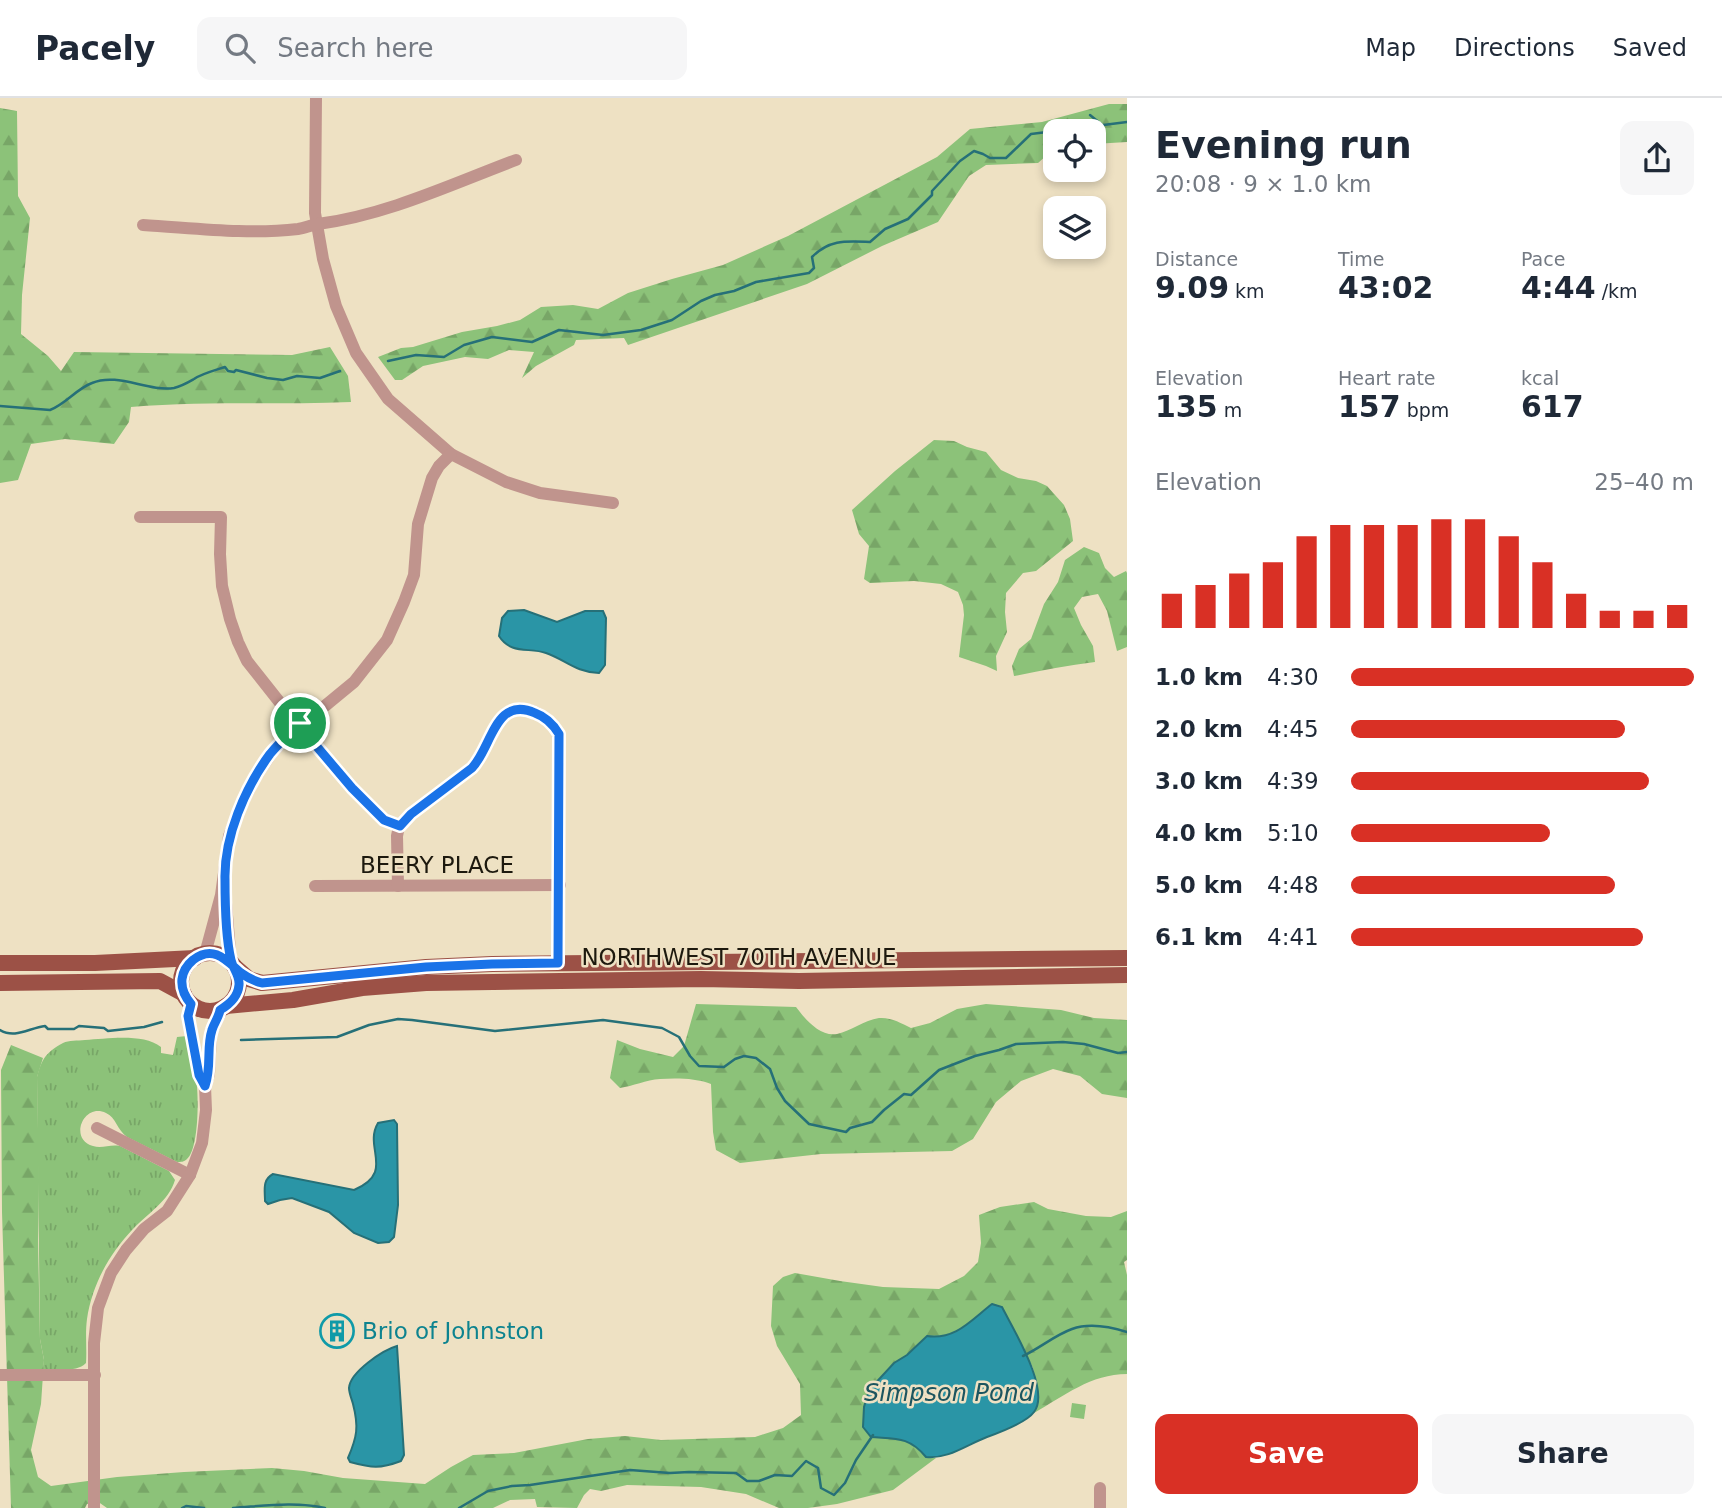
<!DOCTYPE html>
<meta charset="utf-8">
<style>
body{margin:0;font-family:"DejaVu Sans",sans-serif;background:#f6f6f7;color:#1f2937;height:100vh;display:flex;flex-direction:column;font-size:26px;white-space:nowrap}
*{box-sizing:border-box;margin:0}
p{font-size:23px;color:#747a83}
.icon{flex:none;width:38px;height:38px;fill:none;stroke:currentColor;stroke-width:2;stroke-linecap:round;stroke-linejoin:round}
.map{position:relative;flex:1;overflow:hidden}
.details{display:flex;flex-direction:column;background:#fff;width:595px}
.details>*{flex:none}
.tools{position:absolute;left:1043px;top:21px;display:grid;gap:14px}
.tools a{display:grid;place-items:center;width:63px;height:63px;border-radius:14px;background:#fff;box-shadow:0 4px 10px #0003;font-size:35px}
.pin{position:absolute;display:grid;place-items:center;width:60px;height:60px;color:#fff;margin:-30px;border:4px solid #fff;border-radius:50%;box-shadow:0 2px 7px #0007}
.round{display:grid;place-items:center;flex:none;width:74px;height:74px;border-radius:14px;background:#f6f6f7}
.headline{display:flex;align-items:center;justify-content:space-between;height:119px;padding:0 28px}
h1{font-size:38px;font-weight:800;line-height:52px}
.figures{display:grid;grid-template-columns:repeat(3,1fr);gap:10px;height:119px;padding:7px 28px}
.figures div{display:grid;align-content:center}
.figures b{font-size:30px;font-weight:800}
.figures small{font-size:19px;font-weight:400}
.figures p{font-size:19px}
.chart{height:196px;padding:14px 28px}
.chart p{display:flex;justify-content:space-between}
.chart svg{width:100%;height:126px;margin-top:7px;stroke:#d93025;stroke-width:6}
.primary-button{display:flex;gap:14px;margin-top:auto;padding:14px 28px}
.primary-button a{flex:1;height:80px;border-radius:14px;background:#d93025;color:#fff;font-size:28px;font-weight:800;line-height:80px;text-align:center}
.primary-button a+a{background:#f6f6f7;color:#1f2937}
ul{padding:0 28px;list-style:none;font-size:23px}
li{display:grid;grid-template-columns:112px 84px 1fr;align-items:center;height:52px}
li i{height:18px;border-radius:9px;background:#d93025}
header{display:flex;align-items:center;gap:42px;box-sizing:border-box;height:98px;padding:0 35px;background:#fff;border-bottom:2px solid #e0e1e3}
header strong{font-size:33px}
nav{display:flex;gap:38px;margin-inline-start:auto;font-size:24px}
.search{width:490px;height:63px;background:#f6f6f7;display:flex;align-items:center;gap:18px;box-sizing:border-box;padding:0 24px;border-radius:14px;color:#747a83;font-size:26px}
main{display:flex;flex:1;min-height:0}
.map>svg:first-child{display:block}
.grass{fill:url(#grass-tufts)}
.forest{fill:url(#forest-firs)}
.garden{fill:#8cc279}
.water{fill:#2a95a6;stroke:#267078;stroke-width:2}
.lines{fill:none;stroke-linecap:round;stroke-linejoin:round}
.stream{stroke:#267078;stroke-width:2.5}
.minor{stroke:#c0948d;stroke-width:12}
.major{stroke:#9c5146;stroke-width:16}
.route-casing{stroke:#fff;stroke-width:14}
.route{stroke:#1a73e8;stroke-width:9}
.labels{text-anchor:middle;stroke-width:5;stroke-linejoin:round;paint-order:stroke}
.street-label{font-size:23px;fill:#1d190e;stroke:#eee1c3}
.culture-label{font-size:23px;fill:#0d838f;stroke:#eee1c3;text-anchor:start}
.water-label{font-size:24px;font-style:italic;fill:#1c555f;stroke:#eee1c3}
</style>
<header>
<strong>Pacely</strong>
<div class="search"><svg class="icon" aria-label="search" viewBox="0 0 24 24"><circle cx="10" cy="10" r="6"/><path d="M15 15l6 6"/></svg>Search here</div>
<nav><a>Map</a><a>Directions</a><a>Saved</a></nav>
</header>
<main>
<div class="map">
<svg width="1127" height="1410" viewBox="0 0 1127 1410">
<defs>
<pattern id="grass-tufts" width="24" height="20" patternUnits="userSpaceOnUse" patternTransform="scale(1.75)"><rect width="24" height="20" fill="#8cc279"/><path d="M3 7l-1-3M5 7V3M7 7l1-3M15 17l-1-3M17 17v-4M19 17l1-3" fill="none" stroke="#78a667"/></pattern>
<pattern id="forest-firs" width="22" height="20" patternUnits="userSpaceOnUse" patternTransform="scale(1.75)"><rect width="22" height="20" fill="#8cc279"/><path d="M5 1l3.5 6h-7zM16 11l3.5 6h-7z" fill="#78a667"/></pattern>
</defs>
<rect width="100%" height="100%" fill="#eee1c3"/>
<!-- grass -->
<path class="grass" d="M 187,938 C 190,952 194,967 196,981 C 199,996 199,1051 187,1061 C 184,1064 181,1064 177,1064 L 127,1039 C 117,1032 116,1019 106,1015 C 84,1004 68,1041 93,1048 C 102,1051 110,1046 120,1048 L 169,1073 L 175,1082 C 169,1103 147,1116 133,1131 C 109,1156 92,1187 87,1221 C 85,1236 87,1250 86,1265 C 76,1275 57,1271 43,1271 L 44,1262 L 40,1241 L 37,979 C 42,961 45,955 63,945 C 69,942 77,943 85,942 C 107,941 143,935 161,949 L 161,955 L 173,957 L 177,939 Z"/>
<!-- forest -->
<g class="forest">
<path d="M 1109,6 L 1127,6 L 1127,44 L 1094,46 L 1094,33 L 1055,33 L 1055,50 L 1038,65 L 986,67 L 969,78 L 938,124 L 882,148 L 807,186 L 628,247 L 624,240 L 576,242 L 574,247 L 536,268 L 522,280 L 534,254 L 509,252 L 488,261 L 465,259 L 423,268 L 402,282 L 395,282 L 378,259 L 401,250 L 413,249 L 462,234 L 497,228 L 520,222 L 541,209 L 573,207 L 598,211 L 628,195 L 672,181 L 723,167 L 788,138 L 937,59 L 970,31 L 1042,24 Z"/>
<path d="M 0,10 L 17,13 L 18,98 L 30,120 L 22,197 L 21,236 L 48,258 L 61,273 L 74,254 L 292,257 L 330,249 L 348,278 L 351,304 C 278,307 205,303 131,309 L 129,324 L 114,346 L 65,341 L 31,346 L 18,382 L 0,385 Z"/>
<path d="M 934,342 L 954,343 L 967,349 L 986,354 L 1001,372 L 1018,380 L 1036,383 L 1047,388 L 1064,407 L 1070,421 L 1073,443 L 1036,473 L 1023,475 L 1006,495 L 1005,514 L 1007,534 L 996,558 L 997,573 L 986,568 L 959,559 L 964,517 L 963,507 L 958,494 L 941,486 L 914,483 L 870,485 L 864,481 L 869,448 L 859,436 L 852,412 L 895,373 Z"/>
<path d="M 1084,449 L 1099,455 L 1105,470 L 1114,479 L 1126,473 L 1127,475 L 1127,549 L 1117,553 L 1107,513 L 1098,496 L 1082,499 L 1074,510 L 1081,527 L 1093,548 L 1095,564 C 1068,567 1041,573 1014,578 L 1012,568 L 1019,551 L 1031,541 L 1044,506 L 1058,484 L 1065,462 Z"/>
<path d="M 696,906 L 796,909 C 805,921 820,939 837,936 C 851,933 864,922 879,920 C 891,919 901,925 911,930 L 930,925 L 957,911 L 986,906 L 1061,912 L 1094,920 L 1127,922 L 1127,1000 L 1102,996 L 1080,978 L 1053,971 L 1021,983 L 996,1004 L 973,1041 L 952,1053 L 821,1056 L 740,1065 L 716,1052 L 713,1034 L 711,986 C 696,980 676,980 660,981 C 646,982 633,988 620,990 L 610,980 L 617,942 L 640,951 L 673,959 L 684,948 Z"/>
<path d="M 11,947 L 43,960 L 37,979 L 39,1083 L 38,1142 L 40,1241 L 44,1262 L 41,1306 L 31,1352 L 38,1379 L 51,1388 L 117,1379 L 184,1374 L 272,1370 L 304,1373 L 343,1380 L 425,1386 L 451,1369 L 473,1357 L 514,1355 L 588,1341 L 625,1338 L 661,1342 L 755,1339 L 783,1330 L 801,1317 L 800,1286 L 777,1248 L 771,1228 L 773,1188 L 783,1179 L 795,1175 L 840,1183 L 883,1189 L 939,1191 L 964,1178 L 978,1164 L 981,1145 L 979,1117 L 1000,1109 L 1034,1104 L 1048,1111 L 1086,1118 L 1111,1119 L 1127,1113 L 1127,1162 L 1124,1164 L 1127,1177 L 1127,1276 C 1091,1276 1064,1298 1034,1315 L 1038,1303 L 1033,1270 L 1002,1209 L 985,1212 L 964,1230 L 944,1238 L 937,1240 L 927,1239 L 907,1257 L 894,1265 L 883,1278 L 870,1339 C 895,1341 909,1338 926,1359 L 936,1360 L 893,1392 L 837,1406 L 808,1410 L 779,1410 L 746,1396 L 701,1389 L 627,1387 L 601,1393 L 590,1391 L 584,1397 L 577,1410 L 537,1409 L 535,1401 L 510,1402 L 493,1410 L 107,1410 L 97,1403 L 87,1406 L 85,1410 L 11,1410 L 2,1114 L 1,972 Z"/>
</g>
<!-- garden -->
<path class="garden" d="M 1072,1305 L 1086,1307 L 1084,1321 L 1070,1319 Z"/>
<!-- water -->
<g class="water">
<path d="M 524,512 L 557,524 L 585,513 L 603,513 L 606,520 L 605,567 L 599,575 C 575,574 566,562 546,555 C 529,549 511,557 499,538 L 502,520 L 508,513 Z"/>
<path d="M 394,1022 L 397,1026 L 398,1107 L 394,1139 L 389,1144 L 378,1145 L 354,1135 L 329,1114 L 292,1100 L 280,1102 L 268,1106 L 265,1103 C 265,1092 262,1082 273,1076 L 354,1092 C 396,1074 363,1050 378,1025 Z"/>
<path d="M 992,1206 L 1002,1209 C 1013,1231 1051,1292 1034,1314 C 1027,1324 998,1335 987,1339 C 966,1347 949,1361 926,1359 C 909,1338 895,1341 871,1339 L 863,1329 L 864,1309 L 869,1292 L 894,1265 L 907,1257 L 927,1238 C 956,1242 971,1222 992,1206 Z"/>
<path d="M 397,1248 L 404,1357 L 401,1363 C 380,1371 372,1370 350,1364 L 348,1360 C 357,1339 359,1329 353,1306 C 352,1302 349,1295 349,1290 C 350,1274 383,1252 397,1248 Z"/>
</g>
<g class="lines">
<!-- stream -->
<g class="stream">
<path d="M 1090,17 L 1101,26"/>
<path d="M 1056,33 L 1127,24"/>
<path d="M 388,263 L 416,257 L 444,259 L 464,247 L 492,239 L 532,244 L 559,232 L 603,237 L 641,232 L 672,222 L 701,203 L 715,197 L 734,193 L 756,184 L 809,175 L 814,170 L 812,159 C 830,141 846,143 870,144 L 885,131 L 908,121 L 932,97 L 932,93 L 960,63 L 974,53 L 983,56 L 990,60 L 1006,60 L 1031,36 L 1055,33"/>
<path d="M 0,308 L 50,312 C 66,306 76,291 92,285 C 118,274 147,294 174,290 C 182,288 187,285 194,281 C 201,276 216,272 225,269 L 228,273 L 234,274 L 236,272 L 267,280 L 283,282 L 297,278 L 320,280 L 340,273"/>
<path d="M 0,932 C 15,941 29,930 45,928 L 48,931 L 74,931 L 79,928 L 104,930 L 108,933 L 144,929 L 162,924"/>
<path d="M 241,942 L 337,939 L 369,927 L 398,921 L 412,922 L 495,933 L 603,922 L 662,930 L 679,939 L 690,958 L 699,968 L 724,969 L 735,961 L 744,958 L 756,960 L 770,971 L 777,990 L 785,1003 L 809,1026 L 846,1034 L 850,1030 L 872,1024 L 884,1012 L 904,996 L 911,997 L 939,972 L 975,958 L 999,952 L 1016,946 L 1063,944 L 1084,946 L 1118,955 L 1127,954"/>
<path d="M 1023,1258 C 1040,1250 1055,1237 1072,1231 C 1089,1225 1111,1229 1127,1234"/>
<path d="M 182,1410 L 186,1408 L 204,1410"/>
<path d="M 233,1410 C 263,1408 295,1403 325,1410"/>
<path d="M 459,1410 L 488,1393 L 512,1388 L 530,1387 L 630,1372 L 670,1375 L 689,1374 L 736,1375 L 747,1383 L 759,1383 L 775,1377 L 792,1378 L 806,1363 L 818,1370 L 821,1390 L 834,1397 L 845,1385 L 856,1362 L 873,1337"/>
</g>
<!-- minor -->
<g class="minor">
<path d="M 316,0 L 315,115 L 323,161 L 336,208 L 356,255 L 388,301 L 451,356 L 506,384 L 540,395 L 613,405"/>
<path d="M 143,127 C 194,130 247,137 298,131 C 305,130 311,127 318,126 C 387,117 452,86 516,62"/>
<path d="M 140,419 L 221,419 L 220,456 L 222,488 L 230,521 L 238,544 L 247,563 L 281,606 L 300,625 L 307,637 L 352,690 L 384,722 L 399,728"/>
<path d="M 315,788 L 560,787"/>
<path d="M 398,788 L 397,738 L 399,728 L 411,716 L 472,670 C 492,649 495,597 535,614 C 546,620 553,625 559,636 L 558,865"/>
<path d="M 225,793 L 231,865"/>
<path d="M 205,856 L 221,797 L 229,738 L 241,708 L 255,680 L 271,656 L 300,625 L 320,612 L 354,584 L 387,542 L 404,504 L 414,477 L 418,426 L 432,380 L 439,368 L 451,356"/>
<path d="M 191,906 L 188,918 L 199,977 L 205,988"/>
<path d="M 97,1030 L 190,1077"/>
<path d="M 0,1277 L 95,1277"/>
<path d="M 94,1410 L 94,1245 L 98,1210 L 111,1175 L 126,1152 L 144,1131 L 167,1113 L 190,1077 L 202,1045 L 206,1012 L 205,988 L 209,976 L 211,935 L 220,916 L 220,911"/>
<path d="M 1100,1410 L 1100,1390"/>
</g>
<!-- major -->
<g class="major">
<circle cx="210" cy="884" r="29"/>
<path d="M 0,865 L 95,865 L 195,860"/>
<path d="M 234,868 L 249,881 L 262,885 L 426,869 L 492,866 L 1127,860"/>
<path d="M 0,885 L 160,883 L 184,896"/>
<path d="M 226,908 L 293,902 L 362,890 L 426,885 L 701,881 L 799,883 L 1127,877"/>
</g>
</g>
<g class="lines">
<!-- route casing -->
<g class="route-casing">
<path id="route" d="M 300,625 C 290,635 279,645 270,656 C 245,690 224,739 225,781 C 225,803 226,841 231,862 C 233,871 240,877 239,887 C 238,899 230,906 220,912 C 219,919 214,925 212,932 C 206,950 212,968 205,988 L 199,977 L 188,918 L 191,906 C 185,899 181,891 182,881 C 183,873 187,867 193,862 C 214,846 227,863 241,875 C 248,880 254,883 262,885 L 426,869 L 492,866 L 558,865 L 559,636 C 553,626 546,619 535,615 C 495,597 492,649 472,670 L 411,716 L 400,728 L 384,722 L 352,690 L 307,637 L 300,625"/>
</g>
<!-- route -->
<use href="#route" class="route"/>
</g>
<!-- icons -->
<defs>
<g id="building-ring" transform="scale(1.75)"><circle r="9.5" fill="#eee1c3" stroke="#0f9aa8" stroke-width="1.5"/><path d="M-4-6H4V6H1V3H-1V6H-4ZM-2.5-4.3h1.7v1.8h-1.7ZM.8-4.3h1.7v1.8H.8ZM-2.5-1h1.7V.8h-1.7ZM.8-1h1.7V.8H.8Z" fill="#0f9aa8"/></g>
</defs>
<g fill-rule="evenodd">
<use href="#building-ring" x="337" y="1233"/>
</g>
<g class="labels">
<!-- street labels -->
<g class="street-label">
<text x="437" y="775">BEERY PLACE</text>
<text x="739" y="867">NORTHWEST 70TH AVENUE</text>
</g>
<!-- culture labels -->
<g class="culture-label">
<text x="362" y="1241">Brio of Johnston</text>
</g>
<!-- water labels -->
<g class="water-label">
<text x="949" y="1303">Simpson Pond</text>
</g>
</g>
</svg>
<div class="tools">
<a><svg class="icon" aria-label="locate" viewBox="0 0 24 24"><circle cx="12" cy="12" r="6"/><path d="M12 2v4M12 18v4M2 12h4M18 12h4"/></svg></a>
<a><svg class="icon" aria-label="layers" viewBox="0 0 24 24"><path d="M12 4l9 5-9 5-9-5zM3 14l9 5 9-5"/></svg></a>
</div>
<div class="pin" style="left:300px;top:625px;background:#1e9e55"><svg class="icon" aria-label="arrive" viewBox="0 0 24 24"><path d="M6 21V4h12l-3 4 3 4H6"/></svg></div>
</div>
<section class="details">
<div class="headline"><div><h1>Evening run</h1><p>20:08 · 9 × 1.0 km</p></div><a class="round"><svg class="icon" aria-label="share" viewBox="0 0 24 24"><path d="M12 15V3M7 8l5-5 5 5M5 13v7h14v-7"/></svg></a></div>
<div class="figures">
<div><p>Distance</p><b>9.09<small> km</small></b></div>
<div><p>Time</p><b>43:02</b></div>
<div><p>Pace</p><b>4:44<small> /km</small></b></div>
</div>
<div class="figures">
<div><p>Elevation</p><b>135<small> m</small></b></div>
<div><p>Heart rate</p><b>157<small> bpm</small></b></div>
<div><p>kcal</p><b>617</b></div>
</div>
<div class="chart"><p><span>Elevation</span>25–40 m</p>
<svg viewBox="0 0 160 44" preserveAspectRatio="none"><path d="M5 44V32M15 44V29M25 44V25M35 44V21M45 44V12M55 44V8M65 44V8M75 44V8M85 44V6M95 44V6M105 44V12M115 44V21M125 44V32M135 44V38M145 44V38M155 44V36"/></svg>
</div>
<ul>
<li><b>1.0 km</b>4:30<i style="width:100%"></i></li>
<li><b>2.0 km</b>4:45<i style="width:80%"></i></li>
<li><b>3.0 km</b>4:39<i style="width:87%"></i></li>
<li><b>4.0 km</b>5:10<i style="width:58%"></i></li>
<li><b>5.0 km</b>4:48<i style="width:77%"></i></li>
<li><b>6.1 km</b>4:41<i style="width:85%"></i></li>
</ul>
<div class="primary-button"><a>Save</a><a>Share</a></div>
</section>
</main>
